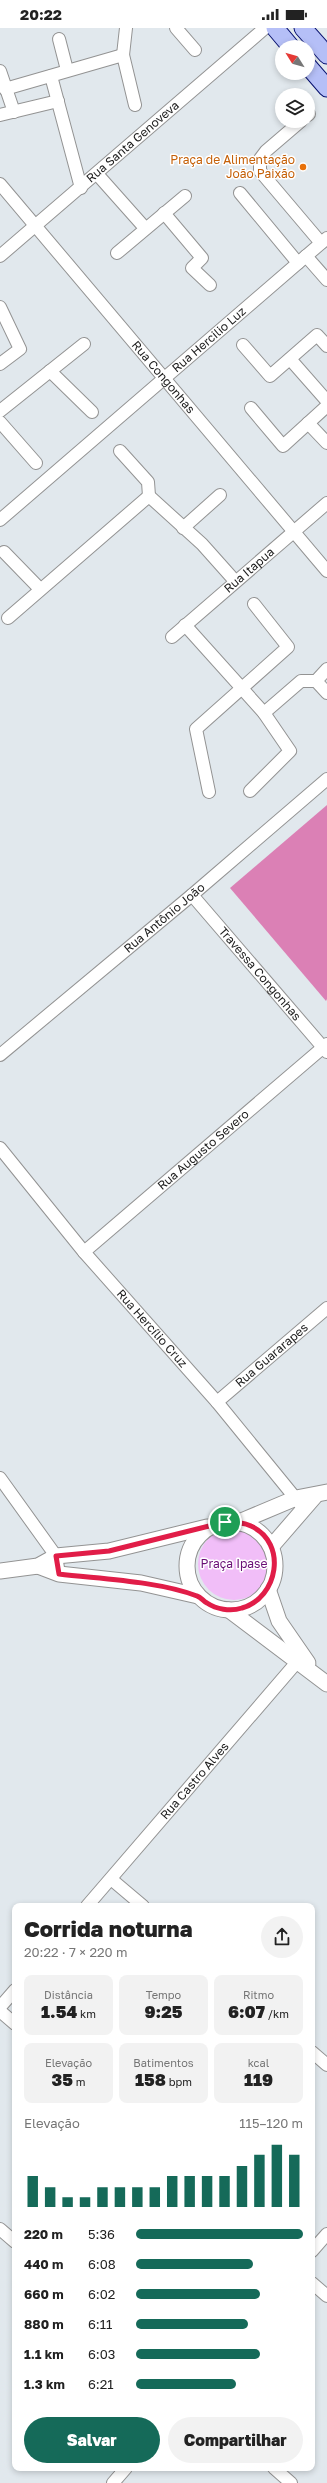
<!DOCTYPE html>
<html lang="pt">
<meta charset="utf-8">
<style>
body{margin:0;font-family:"Golos Text",sans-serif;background:#f2f2f2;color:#222;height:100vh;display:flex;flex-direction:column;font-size:15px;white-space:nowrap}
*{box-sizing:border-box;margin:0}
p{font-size:13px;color:#767676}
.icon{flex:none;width:22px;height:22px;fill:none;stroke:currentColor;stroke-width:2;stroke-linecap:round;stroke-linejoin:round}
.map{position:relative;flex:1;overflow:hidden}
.details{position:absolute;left:12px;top:1875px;width:303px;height:568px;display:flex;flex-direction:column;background:#fff;border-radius:8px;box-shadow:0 2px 6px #0003}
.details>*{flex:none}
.needle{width:26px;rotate:307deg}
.fabs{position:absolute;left:275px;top:12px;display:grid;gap:8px}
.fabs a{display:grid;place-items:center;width:40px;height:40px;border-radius:50%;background:#fff;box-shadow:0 2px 6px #0003;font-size:20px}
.pin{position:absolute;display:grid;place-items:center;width:34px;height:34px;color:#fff;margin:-17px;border:2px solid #fff;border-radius:50%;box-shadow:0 1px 4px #0007}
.round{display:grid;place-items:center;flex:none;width:42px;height:42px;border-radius:21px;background:#f2f2f2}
.head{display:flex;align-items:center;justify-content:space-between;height:68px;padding:0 12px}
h1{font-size:22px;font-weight:800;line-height:30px}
.stats{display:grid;grid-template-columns:repeat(3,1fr);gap:6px;height:68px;padding:4px 12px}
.stats div{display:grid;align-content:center;border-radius:8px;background:#f2f2f2;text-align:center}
.stats b{font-size:17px;font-weight:800}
.stats small{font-size:11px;font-weight:400}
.stats p{font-size:11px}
.chart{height:112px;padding:8px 12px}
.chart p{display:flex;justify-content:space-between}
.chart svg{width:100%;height:72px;margin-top:4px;stroke:#156a59;stroke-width:6}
.primary-button{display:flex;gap:8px;margin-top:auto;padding:8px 12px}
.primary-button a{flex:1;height:46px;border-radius:24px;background:#156a59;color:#fff;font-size:16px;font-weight:800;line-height:46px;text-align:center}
.primary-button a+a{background:#f2f2f2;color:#222}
ul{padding:0 12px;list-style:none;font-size:13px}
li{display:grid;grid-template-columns:64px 48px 1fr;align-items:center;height:30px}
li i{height:10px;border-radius:5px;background:#156a59}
.status{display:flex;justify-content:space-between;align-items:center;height:28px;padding:0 20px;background:#fff;direction:ltr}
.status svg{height:11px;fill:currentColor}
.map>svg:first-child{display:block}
.park{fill:#f1bef8}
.pitch{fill:#db80b5}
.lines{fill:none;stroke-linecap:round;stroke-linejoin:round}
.minor-casing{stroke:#939393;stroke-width:14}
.tertiary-casing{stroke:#939393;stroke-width:17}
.secondary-casing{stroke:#07106e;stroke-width:19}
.minor{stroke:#fff;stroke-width:12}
.tertiary{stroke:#fff;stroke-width:15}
.secondary{stroke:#b5bff7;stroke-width:17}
.route-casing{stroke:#fff;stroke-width:8}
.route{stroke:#e11d48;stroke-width:5}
.food-dot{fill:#e8710a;stroke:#fff;stroke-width:1.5}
.labels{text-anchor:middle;stroke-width:3;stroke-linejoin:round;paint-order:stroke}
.street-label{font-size:12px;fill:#1c1c1c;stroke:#fff}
.food-label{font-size:12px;fill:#c56008;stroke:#fff;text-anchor:end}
.park-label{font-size:12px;fill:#6a0e76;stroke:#fff}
</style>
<div class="status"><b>20:22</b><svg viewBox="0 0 49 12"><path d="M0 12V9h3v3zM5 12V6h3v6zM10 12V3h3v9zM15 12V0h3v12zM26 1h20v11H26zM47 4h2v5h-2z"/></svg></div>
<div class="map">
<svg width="327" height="2455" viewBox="0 0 327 2455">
<rect width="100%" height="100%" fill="#e1e8ed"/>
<!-- park -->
<circle class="park" cx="234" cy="1536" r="36"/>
<!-- pitch -->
<path class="pitch" d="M 327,777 L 327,971 L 326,973 L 230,860 Z"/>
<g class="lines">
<!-- minor casing -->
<g class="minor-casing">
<g id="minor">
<path d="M 176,0 L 195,22"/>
<path d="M 59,11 L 67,42"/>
<path d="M 123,27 L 126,0"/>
<path d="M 0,43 L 14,84"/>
<path d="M 51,48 L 81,160"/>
<path d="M 5,61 L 123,27 L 135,77"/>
<path d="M 0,87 L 58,73"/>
<path d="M 308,87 L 309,86"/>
<path d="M 301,93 L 266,123 L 260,131 L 260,143 L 321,215"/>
<path d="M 97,146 L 145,200"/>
<path id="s1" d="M 0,156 L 327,543"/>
<path d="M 240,165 L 298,235"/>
<path d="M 164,185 L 202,230 L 192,240 L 210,257"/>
<path d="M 117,225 L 185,168"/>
<path id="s2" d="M 0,228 L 265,0"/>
<path d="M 306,228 L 327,252"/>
<path d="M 243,317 L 270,348 L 317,307 L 327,318"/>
<path d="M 290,331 L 327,373"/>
<path d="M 0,336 L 20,321 L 0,279"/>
<path d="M 50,343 L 92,384"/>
<path d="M 251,380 L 283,418 L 327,378"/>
<path d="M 0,383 L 84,316"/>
<path d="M 0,394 L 36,435"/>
<path d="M 308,395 L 327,415"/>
<path d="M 120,423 L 148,454 L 149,468"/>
<path id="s3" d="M 0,492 L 327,210"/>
<path d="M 183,500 L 220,467"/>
<path d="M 4,524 L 40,561"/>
<path d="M 8,590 L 149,468 L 202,516 L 235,553"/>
<path d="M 185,597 L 264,685 L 290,723 L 250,763"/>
<path id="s4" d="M 172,609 L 327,475"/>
<path d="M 316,653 L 327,641"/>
<path d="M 264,685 L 301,653 L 316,653 L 327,665"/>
<path d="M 209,764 L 196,701 L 288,619 L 254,576"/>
<path id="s5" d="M 192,867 L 327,1024"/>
<path id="s6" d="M 0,1027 L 192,867 L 327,751"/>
<path id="s7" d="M 0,1120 L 84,1224 L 217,1374 L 301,1477"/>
<path id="s8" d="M 84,1224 L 327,1016"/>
<path id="s9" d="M 217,1374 L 327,1280"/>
<path d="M 0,1450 L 56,1528 L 59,1546"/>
<path d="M 111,1851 L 143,1878"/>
<path id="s10" d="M 87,1878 L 303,1627"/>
<path d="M 0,1979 L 15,1962"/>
<path d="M 0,1983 L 15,1996"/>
<path d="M 312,2024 L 327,2037"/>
<path d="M 0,2201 L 15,2214"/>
<path d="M 312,2223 L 327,2206"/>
<path d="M 312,2255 L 327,2268"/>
<path d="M 274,2440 L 291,2455"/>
<path d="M 113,2455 L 126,2440"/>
</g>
</g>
<!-- tertiary casing -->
<g class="tertiary-casing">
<g id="tertiary">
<circle cx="231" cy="1538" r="44"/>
<path d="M 239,1494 L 296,1470 L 327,1464"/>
<path d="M 271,1519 L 316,1467"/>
<path d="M 38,1538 L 59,1546 L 141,1555 L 198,1568"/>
<path d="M 0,1543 L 38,1538 L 56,1528 L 109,1523 L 207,1499"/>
<path d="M 268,1561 L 279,1593 L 308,1635"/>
<path d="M 229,1582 L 327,1656"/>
</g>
</g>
<!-- secondary casing -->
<g class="secondary-casing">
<g id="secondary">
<path d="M 275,0 L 291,19"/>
<path d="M 303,0 L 327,27"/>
<path d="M 308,38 L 327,60"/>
</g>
</g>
<!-- minor -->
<use href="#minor" class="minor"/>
<!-- tertiary -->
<use href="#tertiary" class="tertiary"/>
<!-- secondary -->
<use href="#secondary" class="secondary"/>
</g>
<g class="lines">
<!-- route casing -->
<g class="route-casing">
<path id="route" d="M 225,1494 C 234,1494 243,1494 251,1498 C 288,1515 278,1570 242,1580 C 230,1584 216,1581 207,1575 C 203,1573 201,1569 197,1568 C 158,1553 100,1551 59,1546 L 56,1528 L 109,1523 Z"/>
</g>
<!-- route -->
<use href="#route" class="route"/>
</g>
<!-- markers -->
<circle class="food-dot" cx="303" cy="139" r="4"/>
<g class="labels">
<!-- street labels -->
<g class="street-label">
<text dy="4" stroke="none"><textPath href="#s2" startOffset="175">Rua Santa Genoveva</textPath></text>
<text dy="4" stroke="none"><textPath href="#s3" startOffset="276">Rua Hercilio Luz</textPath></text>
<text dy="4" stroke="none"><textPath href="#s1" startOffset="253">Rua Congonhas</textPath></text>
<text dy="4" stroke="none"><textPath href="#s4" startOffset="102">Rua Itapua</textPath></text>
<text dy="4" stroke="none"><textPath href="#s6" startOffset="214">Rua Antônio João</textPath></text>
<text dy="4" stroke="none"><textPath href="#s5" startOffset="104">Travessa Congonhas</textPath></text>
<text dy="4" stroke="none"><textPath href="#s8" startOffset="157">Rua Augusto Severo</textPath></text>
<text dy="4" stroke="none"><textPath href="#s7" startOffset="236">Rua Hercílio Cruz</textPath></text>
<text dy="4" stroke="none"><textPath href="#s9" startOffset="72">Rua Guararapes</textPath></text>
<text dy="4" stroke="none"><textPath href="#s10" startOffset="165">Rua Castro Alves</textPath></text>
</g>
<!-- food labels -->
<g class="food-label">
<text x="295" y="136">Praça de Alimentação<tspan x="295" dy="14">João Paixão</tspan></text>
</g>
<!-- park labels -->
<g class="park-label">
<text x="234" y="1540">Praça Ipase</text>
</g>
</g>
</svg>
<div class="fabs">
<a><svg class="needle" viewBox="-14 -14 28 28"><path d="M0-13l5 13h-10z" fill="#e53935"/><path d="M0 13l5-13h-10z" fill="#767676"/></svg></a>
<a><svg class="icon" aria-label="layers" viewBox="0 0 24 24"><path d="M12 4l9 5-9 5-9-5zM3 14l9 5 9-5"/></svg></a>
</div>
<div class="pin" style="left:225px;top:1494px;background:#1e9e55"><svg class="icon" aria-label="arrive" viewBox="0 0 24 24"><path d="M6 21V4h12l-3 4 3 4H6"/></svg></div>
<section class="details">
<div class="head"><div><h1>Corrida noturna</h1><p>20:22 · 7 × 220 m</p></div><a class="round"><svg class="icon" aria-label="share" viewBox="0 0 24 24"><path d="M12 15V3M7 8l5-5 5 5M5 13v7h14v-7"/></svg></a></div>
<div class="stats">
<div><p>Distância</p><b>1.54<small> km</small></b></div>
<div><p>Tempo</p><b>9:25</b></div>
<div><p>Ritmo</p><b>6:07<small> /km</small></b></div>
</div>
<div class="stats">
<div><p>Elevação</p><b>35<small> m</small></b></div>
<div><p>Batimentos</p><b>158<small> bpm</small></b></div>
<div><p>kcal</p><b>119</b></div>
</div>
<div class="chart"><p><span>Elevação</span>115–120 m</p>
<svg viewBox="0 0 160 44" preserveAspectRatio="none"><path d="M5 44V25M15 44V32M25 44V38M35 44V38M45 44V32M55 44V32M65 44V32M75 44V32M85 44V25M95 44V25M105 44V25M115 44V25M125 44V19M135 44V12M145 44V6M155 44V12"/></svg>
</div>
<ul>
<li><b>220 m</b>5:36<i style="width:100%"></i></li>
<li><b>440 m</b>6:08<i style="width:70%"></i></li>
<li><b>660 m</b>6:02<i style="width:74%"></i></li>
<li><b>880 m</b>6:11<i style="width:67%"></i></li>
<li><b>1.1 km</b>6:03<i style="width:74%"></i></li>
<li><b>1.3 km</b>6:21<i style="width:60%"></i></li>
</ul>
<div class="primary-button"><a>Salvar</a><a>Compartilhar</a></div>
</section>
</div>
